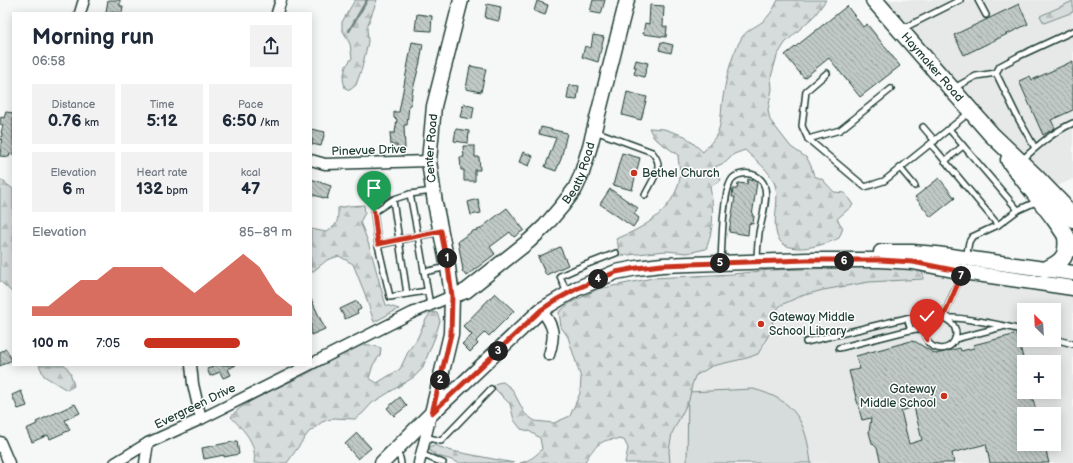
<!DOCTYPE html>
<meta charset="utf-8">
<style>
body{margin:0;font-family:"Balsamiq Sans",sans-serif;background:#f2f2f3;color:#1f2937;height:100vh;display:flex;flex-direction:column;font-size:15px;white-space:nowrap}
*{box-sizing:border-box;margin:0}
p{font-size:13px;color:#747a83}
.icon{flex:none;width:22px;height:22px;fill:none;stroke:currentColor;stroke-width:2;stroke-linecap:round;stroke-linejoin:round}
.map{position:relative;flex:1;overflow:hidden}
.sheet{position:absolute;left:12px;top:12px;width:300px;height:354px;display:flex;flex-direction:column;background:#fff;border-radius:0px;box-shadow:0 2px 10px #0003}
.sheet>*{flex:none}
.needle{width:26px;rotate:336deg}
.controls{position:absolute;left:1017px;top:303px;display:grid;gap:8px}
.controls a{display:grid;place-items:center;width:44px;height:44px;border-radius:0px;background:#fff;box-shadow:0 2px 10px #0003;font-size:20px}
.pin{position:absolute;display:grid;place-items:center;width:34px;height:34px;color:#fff;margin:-41px -17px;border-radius:50% 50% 50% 0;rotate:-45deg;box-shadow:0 0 4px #0007}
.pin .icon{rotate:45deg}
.km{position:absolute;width:20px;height:20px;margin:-10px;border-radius:50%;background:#222;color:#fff;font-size:11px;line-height:20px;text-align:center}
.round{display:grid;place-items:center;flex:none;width:42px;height:42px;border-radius:0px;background:#f2f2f3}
.overview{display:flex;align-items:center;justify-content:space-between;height:68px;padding:0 20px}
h1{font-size:22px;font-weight:700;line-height:30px}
.stats{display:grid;grid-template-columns:repeat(3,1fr);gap:6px;height:68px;padding:4px 20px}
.stats div{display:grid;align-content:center;border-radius:0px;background:#f2f2f3;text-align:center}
.stats b{font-size:17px;font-weight:700}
.stats small{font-size:11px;font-weight:400}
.stats p{font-size:11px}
.chart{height:112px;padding:8px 20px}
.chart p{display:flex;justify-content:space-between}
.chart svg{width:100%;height:72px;margin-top:4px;fill:#c8321e;opacity:.7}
ul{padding:0 20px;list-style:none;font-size:13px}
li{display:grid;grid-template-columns:64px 48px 1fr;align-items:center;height:30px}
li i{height:10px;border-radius:5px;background:#c8321e}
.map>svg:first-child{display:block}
.built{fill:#e6e9e8;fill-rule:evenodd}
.green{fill:#d6dcdb;stroke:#7a8c88}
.forest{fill:url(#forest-firs);stroke:#7a8c88}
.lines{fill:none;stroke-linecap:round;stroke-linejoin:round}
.stream{stroke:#72857f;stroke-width:2.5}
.building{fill:url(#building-back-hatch);stroke:#1f3d34;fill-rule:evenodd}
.lane-casing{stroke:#1f3d34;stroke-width:8}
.street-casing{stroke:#1f3d34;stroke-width:13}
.secondary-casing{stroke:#1f3d34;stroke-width:17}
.primary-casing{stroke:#1f3d34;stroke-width:19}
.lane{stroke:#fff;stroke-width:5}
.street{stroke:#fff;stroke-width:10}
.secondary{stroke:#fff;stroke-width:14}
.primary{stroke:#fff;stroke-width:16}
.route-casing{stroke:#fff;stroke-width:8}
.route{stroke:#c8321e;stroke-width:5}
.poi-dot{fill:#c8321e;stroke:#fff;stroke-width:1.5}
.labels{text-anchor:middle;stroke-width:3;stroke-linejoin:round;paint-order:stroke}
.street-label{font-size:12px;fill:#1f3d34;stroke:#fff}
.poi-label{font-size:12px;fill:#1f3d34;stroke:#fff;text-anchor:start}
</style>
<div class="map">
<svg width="1073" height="463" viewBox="0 0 1073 463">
<defs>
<pattern id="forest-firs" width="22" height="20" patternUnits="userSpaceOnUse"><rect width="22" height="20" fill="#d6dcdb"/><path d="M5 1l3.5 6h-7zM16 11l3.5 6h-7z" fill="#b7bebd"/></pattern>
<pattern id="building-back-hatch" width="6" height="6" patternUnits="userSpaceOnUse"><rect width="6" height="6" fill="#c0c9c6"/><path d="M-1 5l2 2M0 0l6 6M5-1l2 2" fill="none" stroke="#9ba4a2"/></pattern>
</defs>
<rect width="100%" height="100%" fill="#f6f7f7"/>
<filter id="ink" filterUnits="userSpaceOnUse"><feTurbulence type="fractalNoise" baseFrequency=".025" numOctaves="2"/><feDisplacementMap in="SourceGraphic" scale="8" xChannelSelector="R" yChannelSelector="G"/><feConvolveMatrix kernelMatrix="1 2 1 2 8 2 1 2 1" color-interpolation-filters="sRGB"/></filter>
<g filter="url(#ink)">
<!-- built -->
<g class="built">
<path d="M 874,0 L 1073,0 L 1073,179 L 1048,190 Z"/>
<path d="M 897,269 L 936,270 L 1073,292 L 1073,463 L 656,463 L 656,439 L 705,357 L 775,293 ZM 1024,310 L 1054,310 L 1054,340 L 1024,340 ZM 1024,362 L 1054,362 L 1054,392 L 1024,392 ZM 1024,414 L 1054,414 L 1054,444 L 1024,444 Z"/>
</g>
<!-- green -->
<path class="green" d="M 753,389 C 796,400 806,422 811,463 L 687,463 L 688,392 Z"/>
<!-- forest -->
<g class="forest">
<path d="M 355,0 L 377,0 L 367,27 L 368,42 L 362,68 L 356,85 L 350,90 L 345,88 L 343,79 L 346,66 L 352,58 L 350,44 L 342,29 L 342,22 Z"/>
<path d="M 778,0 L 826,0 L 815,15 L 785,43 L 777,56 L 771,77 L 772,89 L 768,110 L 770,120 L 791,147 L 807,158 L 811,166 L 814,176 L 822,179 L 834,192 L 845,193 L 853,205 L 837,219 L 843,228 L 839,238 C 823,246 779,259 776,231 C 773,216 780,199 775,185 C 770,170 756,161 745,150 L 734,154 L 726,162 L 715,167 L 721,180 L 710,187 C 714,207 714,230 706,249 L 687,253 L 666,251 L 619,256 L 618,244 L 616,239 C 644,228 675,210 680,177 C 681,172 678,162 678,155 L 654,138 L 649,128 L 664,129 L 685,136 L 703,152 C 709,145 714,140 718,132 C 721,124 721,113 722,104 C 725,83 730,58 741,39 C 745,31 755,27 762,22 C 769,17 774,8 778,0 Z"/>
<path d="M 1073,1 L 1073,12 L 1044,23 L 1040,16 Z"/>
<path d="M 0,179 L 13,189 L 13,293 L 0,281 Z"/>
<path d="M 364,205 L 365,213 L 360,222 C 372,248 377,277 386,305 L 399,309 L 374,322 L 365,294 L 353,264 L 339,256 L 327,260 L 311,273 L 311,229 L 326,232 C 338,225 338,222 338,208 L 349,206 Z"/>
<path d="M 908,266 L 923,273 L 923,279 L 869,282 L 823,290 L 801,296 L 781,305 L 772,315 L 773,327 L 758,354 L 747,358 L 712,366 L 695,376 L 692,385 L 689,400 L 672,433 L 669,451 L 670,463 L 625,463 L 628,448 L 624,440 C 603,436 594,446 584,463 L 520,463 C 529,461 536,456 542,449 L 540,438 L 529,431 L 521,429 L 514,420 L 510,404 L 496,390 L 494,386 L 497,383 L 503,382 L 512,389 L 525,414 L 535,421 L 554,423 L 570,416 L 580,393 L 581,378 L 568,337 L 561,327 L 559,312 L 570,303 L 598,289 L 653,278 L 733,274 L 770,270 Z"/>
<path d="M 431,312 L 437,313 L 440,321 L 435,337 L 422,369 L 414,377 L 372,403 L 363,413 L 355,419 L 334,418 L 322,422 L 308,433 L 287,463 L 254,463 C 257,442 244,431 231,417 C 240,402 290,383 308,373 C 323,365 346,349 362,345 C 369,344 375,346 381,348 L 380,355 L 373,365 L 369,378 L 377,383 L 400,369 L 409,350 L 417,339 L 425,321 Z"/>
<path d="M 39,365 L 65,365 L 70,372 L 74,386 L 67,390 L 44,376 Z"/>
<path d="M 434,445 L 452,451 L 514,463 L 459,463 L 449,459 L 437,456 L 430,451 L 429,447 Z"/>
</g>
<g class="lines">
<!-- stream -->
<path class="stream" d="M 349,31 L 367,0"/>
</g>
<!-- building -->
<g class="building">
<path d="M 108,0 L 120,0 L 120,6 L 123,6 L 122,13 L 106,12 Z"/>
<path d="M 593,0 L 605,0 L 601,14 L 590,12 Z"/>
<path d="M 537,1 L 548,5 L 545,15 L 534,11 Z"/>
<path d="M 487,4 L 501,7 L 499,21 L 485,18 Z"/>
<path d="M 1019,4 L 1028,24 L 964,55 L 954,35 Z"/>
<path d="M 650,5 L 664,6 L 663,26 L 667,27 L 666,37 L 643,34 L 645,23 L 649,24 Z"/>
<path d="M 847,6 L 863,27 L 867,24 L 900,66 L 860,97 L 829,58 L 804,78 L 785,55 Z"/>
<path d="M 417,14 L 432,16 L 431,31 L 415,30 Z"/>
<path d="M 593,35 L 604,37 L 598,62 L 582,57 L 585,46 L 591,48 Z"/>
<path d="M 412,42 L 423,44 L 420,62 L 412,93 L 411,105 L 409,105 L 407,125 L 404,125 L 405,149 L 397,150 L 397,145 L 391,145 L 390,133 L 395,133 L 397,119 L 394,118 L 394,112 L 399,112 Z"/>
<path d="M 661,42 L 673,45 L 671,53 L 659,50 Z"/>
<path d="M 636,60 L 648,63 L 644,77 L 634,74 L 636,67 L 634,67 Z"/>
<path d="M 1073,61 L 1073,110 L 1051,120 L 1055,128 L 1043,135 L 1019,81 L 1030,76 L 1032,80 Z"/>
<path d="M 470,66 L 486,69 L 481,92 L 466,89 Z"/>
<path d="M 569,85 L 579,86 L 577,100 L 567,99 Z"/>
<path d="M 627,92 L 647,97 L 641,120 L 622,115 Z"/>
<path d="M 463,104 L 474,107 L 472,119 L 460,117 Z"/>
<path d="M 6,112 L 13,113 L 13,155 L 10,154 L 9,157 L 0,156 L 2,133 L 1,133 L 3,125 L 0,124 L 0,121 L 1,117 L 4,118 Z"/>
<path d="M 541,127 L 567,133 L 561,159 L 556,171 L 545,167 L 556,138 L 539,134 Z"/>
<path d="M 311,129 L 325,132 L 321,146 L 312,144 L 313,140 L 311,139 Z"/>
<path d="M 456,129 L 469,131 L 468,143 L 454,141 Z"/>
<path d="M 463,146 L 475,146 L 475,157 L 479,157 L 480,170 L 475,170 L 475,181 L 464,181 L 464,170 L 461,170 L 460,157 L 464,157 Z"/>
<path d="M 523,152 L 533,156 L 529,166 L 519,162 Z"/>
<path d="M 622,153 L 640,158 L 632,190 L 613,185 Z"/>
<path d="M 939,178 L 955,198 L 931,217 L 915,197 Z"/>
<path d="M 311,179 L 331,186 L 327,199 L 311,194 Z"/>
<path d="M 389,179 L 391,196 L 385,200 L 381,200 L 379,180 Z"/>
<path d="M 748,179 L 757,182 L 752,216 L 754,216 L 753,224 L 749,223 L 748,235 L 729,232 L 735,197 L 732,197 L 733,189 L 737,189 L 738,183 L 747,184 Z"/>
<path d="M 610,189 L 638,208 L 634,214 L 639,218 L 633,227 L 600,204 Z"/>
<path d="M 478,199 L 481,213 L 471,215 L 468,202 Z"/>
<path d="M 507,208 L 524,230 L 514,237 L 510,232 L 490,247 L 495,254 L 466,276 L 462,271 L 463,270 L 458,241 L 473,231 L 481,229 L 481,228 Z"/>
<path d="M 560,247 L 568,265 L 546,275 L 538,257 Z"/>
<path d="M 495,293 L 514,311 L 489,336 L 485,332 L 476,341 L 478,344 L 470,352 L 462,344 L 472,335 L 463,326 Z"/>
<path d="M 311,299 L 325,329 L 311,335 Z"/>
<path d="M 357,301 L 361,309 L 357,311 L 358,313 L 345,319 L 340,309 Z"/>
<path d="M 1017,334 L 1024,362 L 1024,392 L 1031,392 L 1037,414 L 1024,414 L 1024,444 L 1044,444 L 1049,463 L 990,463 L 986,444 L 952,453 L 954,463 L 881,463 L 877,448 L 872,443 L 869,432 L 871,418 L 862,420 L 849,371 L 860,369 L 856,356 L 911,341 L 916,342 L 932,352 L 936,354 L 960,348 L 961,351 L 974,348 L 973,345 ZM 914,407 L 922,440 L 909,444 L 901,411 Z"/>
<path d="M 6,349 L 12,360 L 0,366 L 0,352 Z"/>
<path d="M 212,365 L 236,365 L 228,369 L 231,375 L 223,378 L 220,372 L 210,376 L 207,369 L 213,367 Z"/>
<path d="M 21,391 L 27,406 L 18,409 L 12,395 Z"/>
<path d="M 400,397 L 407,406 L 394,416 L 387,408 Z"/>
<path d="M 75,404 L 80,413 L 65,420 L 70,430 L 50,439 L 48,435 L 32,442 L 26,429 L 37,424 L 36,422 Z"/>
<path d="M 357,433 L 371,448 L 358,459 L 345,444 Z"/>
<path d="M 237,441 L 239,454 L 224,457 L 224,455 L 204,459 L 202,448 Z"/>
</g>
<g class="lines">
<!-- lane casing -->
<g class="lane-casing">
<g id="lane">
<path d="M 978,0 L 986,15"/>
<path d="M 902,29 L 960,0"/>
<path d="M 827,73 L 806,91 L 802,126 L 808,139 L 865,187 L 884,181 L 970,112"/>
<path d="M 996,73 L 1000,66 L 1019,56 L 1073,31"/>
<path d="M 996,73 L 1018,118 L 1035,148"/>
<path d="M 954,88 L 976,76 L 996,73"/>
<path d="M 923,127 L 935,141"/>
<path d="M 949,129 L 1018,210"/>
<path d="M 595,131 L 652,152 C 655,156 659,161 658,166 C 658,173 648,189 645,195"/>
<path d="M 808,139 L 840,130 L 891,89"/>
<path d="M 931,144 L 998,225"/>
<path d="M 945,161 L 963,146"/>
<path d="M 1021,161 C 1037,146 1053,132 1073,123"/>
<path d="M 900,168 L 915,186"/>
<path d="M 393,200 L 407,294 L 390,297 L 378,245 L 374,212 L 394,199 L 410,194"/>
<path d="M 378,245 L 418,236 L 410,194 L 432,191"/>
<path d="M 966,258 L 969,242 L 972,237 L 998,225 L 1018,210 L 1038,201"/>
<path d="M 721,263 C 722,246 722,190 733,178 C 737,174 745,173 750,174 C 757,175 764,181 765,188 C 768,200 761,221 759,233 C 758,242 757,251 757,261"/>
<path d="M 424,272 L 448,267"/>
<path d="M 567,293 L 560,276 L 585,265 L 616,253"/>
<path d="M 407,294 L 427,291"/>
<path d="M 430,305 L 418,236 L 439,232"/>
<path d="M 907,318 L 911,330"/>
<path d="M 943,318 C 967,326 954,356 934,347 C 929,345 925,339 926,333 C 926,326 930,321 936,319 C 952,314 1007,326 1024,331"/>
<path d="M 943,318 L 962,273"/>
<path d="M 955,339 L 1002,327"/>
<path d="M 1054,339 L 1073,344"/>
<path d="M 806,342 L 907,318 L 936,318"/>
<path d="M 839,348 L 906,331 L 916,329 L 926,331"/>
<path d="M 425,437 L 441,441 L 491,389"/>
<path d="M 396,451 L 400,458 L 401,463"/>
<path d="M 421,454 L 443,463"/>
</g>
</g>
<!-- street casing -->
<g class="street-casing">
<g id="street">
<path d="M 80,13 L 84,0"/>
<path d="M 277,13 L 281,0"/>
<path d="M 311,160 L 325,164 L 429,161"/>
<path d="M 541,310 C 555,327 555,335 549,355"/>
<path d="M 311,364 L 412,313 L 452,296"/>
<path d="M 191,365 L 193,384 L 201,419"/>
<path d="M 0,442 L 9,463"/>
<path d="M 115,463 L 148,443 L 201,419 L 309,365"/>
<path d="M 145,463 L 148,443"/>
<path d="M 419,463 L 431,415"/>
</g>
</g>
<!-- secondary casing -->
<g class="secondary-casing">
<g id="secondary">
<path d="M 881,252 L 912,252 L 936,254 L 1073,273"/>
<path id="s1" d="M 452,296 L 466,291 L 529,241 L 545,226 L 562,206 L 575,189 L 581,176 L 590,146 L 627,0"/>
<path id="s2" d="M 432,413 L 451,334 L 452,296 L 448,267 L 435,203 L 429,161 L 434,106 L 461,0"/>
<path d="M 382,463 L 432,413 L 541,310 L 576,289 L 616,272 L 637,268 L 662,265 L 807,260 L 880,260 L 913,262 L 963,272 L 1073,288"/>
</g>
</g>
<!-- primary casing -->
<g class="primary-casing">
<g id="primary">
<path id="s3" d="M 874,0 L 991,134 L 1035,176 L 1062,204 L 1073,219"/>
<path d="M 1009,160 C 1030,190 1056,216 1073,248"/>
<path d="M 1047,269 C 1064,261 1068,255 1066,236"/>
</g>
</g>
<!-- lane -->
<use href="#lane" class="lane"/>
<!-- street -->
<use href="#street" class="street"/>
<!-- secondary -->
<use href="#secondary" class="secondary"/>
<!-- primary -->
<use href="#primary" class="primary"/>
</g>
</g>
<g class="lines" filter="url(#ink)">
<!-- route casing -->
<g class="route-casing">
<path id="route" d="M 374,212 L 378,244 L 441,231 L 448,267 L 452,296 L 451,334 L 432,413 L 541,310 L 556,300 L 576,289 L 616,272 L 637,268 L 662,265 L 807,260 L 880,260 L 913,262 L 963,272 L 943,318 C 931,318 923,328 927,340"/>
</g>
<!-- route -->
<use href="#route" class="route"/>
</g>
<!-- markers -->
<g class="poi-dot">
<circle cx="634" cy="173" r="4"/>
<circle cx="761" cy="324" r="4"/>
<circle cx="944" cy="396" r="4"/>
</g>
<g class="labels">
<!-- street labels -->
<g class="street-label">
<text dy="4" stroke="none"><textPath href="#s3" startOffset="89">Haymaker Road</textPath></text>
<text dy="4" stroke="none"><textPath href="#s2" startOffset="269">Center Road</textPath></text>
<text transform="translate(369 150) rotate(-2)" y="4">Pinevue Drive</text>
<text dy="4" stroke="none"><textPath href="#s1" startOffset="181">Beatty Road</textPath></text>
<text transform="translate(195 406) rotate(-26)" y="4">Evergreen Drive</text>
</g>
<!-- poi labels -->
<g class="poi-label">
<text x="642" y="177">Bethel Church</text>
<text x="769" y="321">Gateway Middle<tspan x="769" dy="14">School Library</tspan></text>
<text x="936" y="393" text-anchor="end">Gateway<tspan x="936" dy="14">Middle School</tspan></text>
</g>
</g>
</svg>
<div class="controls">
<a><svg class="needle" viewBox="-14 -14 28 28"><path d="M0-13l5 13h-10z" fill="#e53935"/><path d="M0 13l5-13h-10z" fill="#747a83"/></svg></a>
<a>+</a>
<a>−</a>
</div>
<div class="pin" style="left:374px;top:212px;background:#1e9e55"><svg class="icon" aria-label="arrive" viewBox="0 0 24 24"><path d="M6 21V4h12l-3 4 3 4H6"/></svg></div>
<div class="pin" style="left:927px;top:340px;background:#d93025"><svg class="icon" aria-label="check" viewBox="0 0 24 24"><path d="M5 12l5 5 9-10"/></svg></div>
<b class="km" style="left:447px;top:258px">1</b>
<b class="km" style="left:440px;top:380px">2</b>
<b class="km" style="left:498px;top:351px">3</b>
<b class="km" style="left:598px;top:279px">4</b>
<b class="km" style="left:720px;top:263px">5</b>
<b class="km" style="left:844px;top:261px">6</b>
<b class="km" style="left:961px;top:276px">7</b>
<section class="sheet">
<div class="overview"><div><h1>Morning run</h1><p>06:58</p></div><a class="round"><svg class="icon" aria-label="share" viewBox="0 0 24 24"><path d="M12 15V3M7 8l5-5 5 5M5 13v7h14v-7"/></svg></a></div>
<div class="stats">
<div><p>Distance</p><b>0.76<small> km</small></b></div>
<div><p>Time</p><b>5:12</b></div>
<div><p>Pace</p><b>6:50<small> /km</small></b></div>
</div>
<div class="stats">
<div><p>Elevation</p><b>6<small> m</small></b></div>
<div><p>Heart rate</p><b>132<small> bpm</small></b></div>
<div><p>kcal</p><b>47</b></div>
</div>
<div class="chart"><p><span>Elevation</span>85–89 m</p>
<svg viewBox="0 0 160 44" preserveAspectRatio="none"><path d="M0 44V38L10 38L20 30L30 22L40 22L50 14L60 14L70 14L80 14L90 22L100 30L110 22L120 14L130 6L140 14L150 30L160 38V44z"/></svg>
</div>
<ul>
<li><b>100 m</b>7:05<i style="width:65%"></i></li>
</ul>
</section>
</div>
